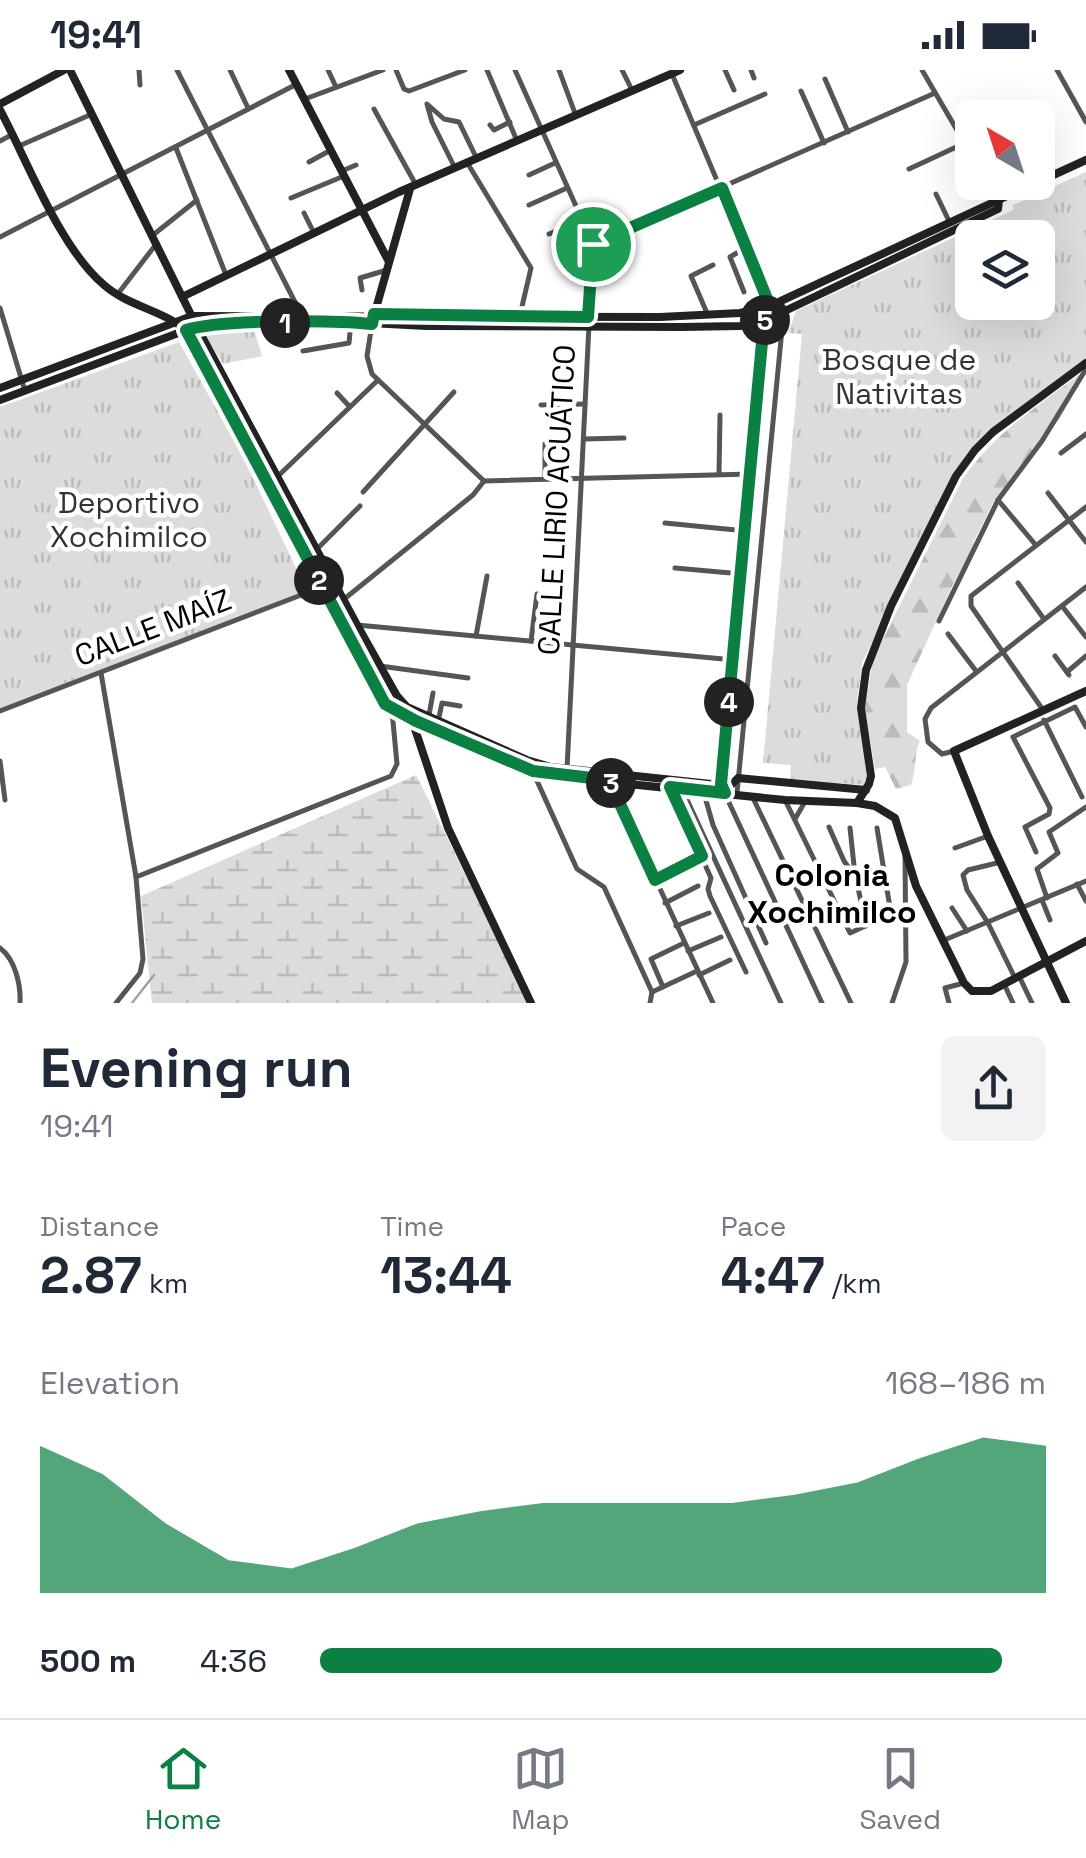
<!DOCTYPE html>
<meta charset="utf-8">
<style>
body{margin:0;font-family:"Space Grotesk",sans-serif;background:#f2f2f3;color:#1f2937;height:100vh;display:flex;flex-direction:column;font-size:38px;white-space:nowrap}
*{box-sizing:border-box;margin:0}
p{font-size:32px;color:#747a83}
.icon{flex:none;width:55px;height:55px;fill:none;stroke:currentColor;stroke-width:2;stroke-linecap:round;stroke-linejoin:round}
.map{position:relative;height:933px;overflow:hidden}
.sheet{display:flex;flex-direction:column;background:#fff;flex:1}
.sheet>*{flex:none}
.needle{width:65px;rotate:321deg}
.fabs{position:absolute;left:955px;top:30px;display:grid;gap:20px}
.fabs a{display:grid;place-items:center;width:100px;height:100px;border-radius:15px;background:#fff;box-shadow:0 10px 40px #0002;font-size:50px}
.pin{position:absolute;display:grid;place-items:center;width:85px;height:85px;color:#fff;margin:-42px;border:5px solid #fff;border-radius:50%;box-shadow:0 2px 10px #0007}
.km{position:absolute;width:50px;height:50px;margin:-25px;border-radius:50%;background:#222;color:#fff;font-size:28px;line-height:50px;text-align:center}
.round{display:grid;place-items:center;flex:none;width:105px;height:105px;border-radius:15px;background:#f2f2f3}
.summary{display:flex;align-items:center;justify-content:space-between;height:170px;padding:0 40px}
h1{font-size:55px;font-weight:700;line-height:75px}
.figures{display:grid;grid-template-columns:repeat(3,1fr);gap:15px;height:170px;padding:10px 40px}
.figures div{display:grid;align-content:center}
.figures b{font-size:50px;font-weight:700}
.figures small{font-size:28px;font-weight:400}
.figures p{font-size:28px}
.chart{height:280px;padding:20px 40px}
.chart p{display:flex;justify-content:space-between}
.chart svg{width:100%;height:180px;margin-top:10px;fill:#0b8043;opacity:.7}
ul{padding:0 40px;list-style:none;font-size:32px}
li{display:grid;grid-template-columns:160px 120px 1fr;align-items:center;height:75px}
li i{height:25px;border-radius:12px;background:#0b8043}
.status{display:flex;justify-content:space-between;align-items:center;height:70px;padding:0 50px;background:#fff;direction:ltr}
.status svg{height:28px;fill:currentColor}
.dock{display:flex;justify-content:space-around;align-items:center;height:140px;border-top:2px solid #e0e1e3;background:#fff;font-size:28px;color:#747a83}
.dock a{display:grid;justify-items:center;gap:5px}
.dock .on{color:#0b8043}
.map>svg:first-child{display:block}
.forest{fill:url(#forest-firs)}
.wetland{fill:url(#wetland-marsh)}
.park{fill:url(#park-tufts);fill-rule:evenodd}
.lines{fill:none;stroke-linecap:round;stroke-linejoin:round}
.stream{stroke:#a3a3a3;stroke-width:2.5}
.street{stroke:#555;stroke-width:5}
.secondary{stroke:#222;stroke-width:8}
.route-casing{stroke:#fff;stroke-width:20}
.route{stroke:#0b8043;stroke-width:12}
.labels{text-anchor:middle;stroke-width:9;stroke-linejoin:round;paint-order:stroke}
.park-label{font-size:30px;fill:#333;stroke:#fff}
.street-label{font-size:30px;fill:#000;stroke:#fff}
.neighbourhood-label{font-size:32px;font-weight:bold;fill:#000;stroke:#fff}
</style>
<div class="status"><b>19:41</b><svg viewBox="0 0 49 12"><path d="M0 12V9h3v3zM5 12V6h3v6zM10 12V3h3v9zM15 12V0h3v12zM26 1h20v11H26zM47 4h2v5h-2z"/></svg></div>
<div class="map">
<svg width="1086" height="933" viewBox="0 0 1086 933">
<defs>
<pattern id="forest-firs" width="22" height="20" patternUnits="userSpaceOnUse" patternTransform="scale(2.5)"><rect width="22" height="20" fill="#dcdcdc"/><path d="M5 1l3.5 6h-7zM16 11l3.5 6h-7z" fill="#bbb"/></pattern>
<pattern id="wetland-marsh" width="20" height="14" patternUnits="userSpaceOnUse" patternTransform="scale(2.5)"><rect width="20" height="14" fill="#dcdcdc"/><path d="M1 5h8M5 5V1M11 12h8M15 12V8" fill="none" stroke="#bbb"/></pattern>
<pattern id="park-tufts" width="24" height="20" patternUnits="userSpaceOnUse" patternTransform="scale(2.5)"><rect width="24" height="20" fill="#dcdcdc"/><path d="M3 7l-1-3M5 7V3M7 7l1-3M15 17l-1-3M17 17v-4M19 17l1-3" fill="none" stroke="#bbb"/></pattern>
</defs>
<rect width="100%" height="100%" fill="#fff"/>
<!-- forest -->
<path class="forest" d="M 1086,300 L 1061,347 L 994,431 L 973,473 L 978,476 L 959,512 L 955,510 L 907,615 L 907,662 L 920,671 C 915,679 916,701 911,715 L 896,719 L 885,697 L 875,699 L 865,638 L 873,589 L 962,410 C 995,362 1039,335 1086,300 Z"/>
<!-- wetland -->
<path class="wetland" d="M 416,705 L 529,933 L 152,933 L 141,826 Z"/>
<!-- park -->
<g class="park">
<path d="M 1086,102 L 1086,290 L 991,360 L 958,397 L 862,593 L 857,632 L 866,691 L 867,711 L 864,715 L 790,709 L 791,695 L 763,693 L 802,264 L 788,263 L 796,241 L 1013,140 L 1013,135 ZM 972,168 L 1038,168 L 1038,232 L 972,232 Z"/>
<path d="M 201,259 L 254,259 L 262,286 L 223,294 Z"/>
<path d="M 179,272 L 243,387 L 307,521 L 0,638 L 0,337 Z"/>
</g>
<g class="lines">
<!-- stream -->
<path class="stream" d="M 132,933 L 154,905"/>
<!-- street -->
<g class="street">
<path d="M 139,0 L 140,15"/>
<path d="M 177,0 L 298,238 L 299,248"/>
<path d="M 230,0 L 248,38"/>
<path d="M 328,0 L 336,17"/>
<path d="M 396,0 L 404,19 L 409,21 L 465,0"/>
<path d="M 487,0 L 517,71"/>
<path d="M 515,0 L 593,174 L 567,699"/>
<path d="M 559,0 L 576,46"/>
<path d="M 622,0 L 632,20"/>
<path d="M 725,0 L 734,20"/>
<path d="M 751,0 L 754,8"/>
<path d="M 922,0 L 972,86"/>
<path d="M 1057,0 L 1086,52"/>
<path d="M 672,4 L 770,236"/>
<path d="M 825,9 L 848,62"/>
<path d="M 801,21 L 824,73"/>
<path d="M 305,29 L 383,0"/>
<path d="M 374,39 L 416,115"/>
<path d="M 490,55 L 494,60 L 510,52"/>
<path d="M 694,55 L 765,24"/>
<path d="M 0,71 L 13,64"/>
<path d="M 19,76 L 92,44"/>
<path d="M 176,78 L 226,205"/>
<path d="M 309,92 L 331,80"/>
<path d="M 468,94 L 531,198 L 520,245"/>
<path d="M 455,98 L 432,52 L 427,34 L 444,49 L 459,52 L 476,87"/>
<path d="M 909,99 L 965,73"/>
<path d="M 342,101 L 356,95"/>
<path d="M 529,105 L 555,93"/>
<path d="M 988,112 L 999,130"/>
<path d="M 936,124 L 949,151"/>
<path d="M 291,128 L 344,106"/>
<path d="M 529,135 L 567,118"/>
<path d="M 304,143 L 314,163"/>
<path d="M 549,164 L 583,150"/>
<path d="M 153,165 L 197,130"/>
<path d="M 0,167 L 295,15"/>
<path d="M 593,174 L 935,23"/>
<path d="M 362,220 L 360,208 L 387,200"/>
<path d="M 744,222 L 730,187 L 747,177"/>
<path d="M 117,225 L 157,173"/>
<path d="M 0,238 L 25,321"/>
<path d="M 707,243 L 691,206 L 713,195"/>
<path d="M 372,254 L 367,286 L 372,304 L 484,411"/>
<path d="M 303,281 L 349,273 L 351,252"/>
<path d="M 337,323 L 350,337"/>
<path d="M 541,335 L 585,334"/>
<path d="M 584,369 L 624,368"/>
<path d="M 1061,383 L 1086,364"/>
<path d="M 719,404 L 720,345"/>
<path d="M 275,409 L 378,310"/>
<path d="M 545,409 L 545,374"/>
<path d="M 484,411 L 751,404"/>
<path d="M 363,422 L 454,322"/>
<path d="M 1048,423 L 1086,472"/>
<path d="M 998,430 L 1034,473"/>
<path d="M 665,453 L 746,461"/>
<path d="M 317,479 L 360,436"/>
<path d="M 675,498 L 742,504"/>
<path d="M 1018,513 L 1044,549"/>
<path d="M 343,530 L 473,425 L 484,411"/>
<path d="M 1062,536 L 1086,567"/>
<path d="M 939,551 L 998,430 L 1042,371 L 1086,299"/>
<path d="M 346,560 L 357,555 L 734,590"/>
<path d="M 948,564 L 976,601"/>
<path d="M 476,566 L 487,506"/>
<path d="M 531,571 L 537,524"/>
<path d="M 1055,586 L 1069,605"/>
<path d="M 380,596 L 468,608"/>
<path d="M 1067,602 L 1086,586"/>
<path d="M 101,603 L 136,807 L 143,889 L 140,903 L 116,933"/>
<path d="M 1043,640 L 971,536 L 971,526 L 1086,437"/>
<path d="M 0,641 L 322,517"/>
<path d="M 429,645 L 433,623"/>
<path d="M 1044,650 L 1082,727"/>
<path d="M 438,652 L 442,633 L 460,636"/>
<path d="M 954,681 L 942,684 L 928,672 L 925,649 L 931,638 L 1086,517"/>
<path d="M 0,691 L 5,730"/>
<path d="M 533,702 L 577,799 L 604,817 L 652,922 L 650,933"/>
<path d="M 611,713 L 713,933"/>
<path d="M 721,714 L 764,251 L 770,236"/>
<path d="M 670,718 L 711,808 L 708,819 L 710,826 L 746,902"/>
<path d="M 703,720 L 713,755 L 766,873"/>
<path d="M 683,721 L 781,933"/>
<path d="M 737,723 L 783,249 L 778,243"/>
<path d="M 725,724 L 822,933"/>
<path d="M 753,728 L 851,933"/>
<path d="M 785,730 L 850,863 L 891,844 L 877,758"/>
<path d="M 795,749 L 806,730"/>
<path d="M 829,757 L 844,791 L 856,808 L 866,856"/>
<path d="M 850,758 L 855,805"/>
<path d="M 955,778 L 988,766"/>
<path d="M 1036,782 L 1025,757 L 1049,744 L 1050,738 L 1013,667 L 1075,637 L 1086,657"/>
<path d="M 1001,792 L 968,800 L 963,805 L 967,820 L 988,853 L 1015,908"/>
<path d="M 136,807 L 391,706 L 397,694 L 392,641"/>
<path d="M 655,810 L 701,787"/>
<path d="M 1077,814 L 1086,831"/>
<path d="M 1047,828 L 1037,799 L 1058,783 L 1049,762 L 1086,737"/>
<path d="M 1042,830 L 1050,850"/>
<path d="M 665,833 L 698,816"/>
<path d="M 952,838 L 967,861"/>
<path d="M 676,856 L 709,843"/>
<path d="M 942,871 L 1086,811"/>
<path d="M 0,878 C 15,889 21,915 20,933"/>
<path d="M 688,881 L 721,867"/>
<path d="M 699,905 L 730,890"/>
<path d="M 1019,906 L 1032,933"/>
<path d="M 1004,914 L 1013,933"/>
<path d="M 663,917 L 651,889 L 684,873"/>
<path d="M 652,922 L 697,901"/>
<path d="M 892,933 L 906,892 L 905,787"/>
<path d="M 949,933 L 945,918 L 964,913"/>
</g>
<!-- secondary -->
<g class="secondary">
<path d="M 70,0 L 200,263 L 357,555 L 397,626 L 407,637 L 527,690 L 551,697 L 730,716 L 738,708 L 866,720"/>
<path d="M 289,0 L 389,192"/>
<path d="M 0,34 L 64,0"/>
<path d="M 0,40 C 28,92 60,178 104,215 C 128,236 162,240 186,260 L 271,414 L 381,627 L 392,640 L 506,691 L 550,706 L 785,730 L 857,733 L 869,714 L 871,706 L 861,638 L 866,600 L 891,536 L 956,406 L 975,380 L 993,362 L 1086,293"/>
<path d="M 1038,112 L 1086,90"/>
<path d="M 184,226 L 399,122 L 680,0"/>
<path d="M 373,249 L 410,119"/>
<path d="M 0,318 L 192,246 L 660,247 L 740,243 L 770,236 L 1037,112"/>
<path d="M 0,330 L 197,256 L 351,252 L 426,256 L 681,257 L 740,256 L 764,251 L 998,139 L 999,130"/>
<path d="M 411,647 L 448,758 L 531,933"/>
<path d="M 857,733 L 875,736 L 895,748 L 916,816 L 964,913 L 972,921 L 991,921 L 1086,871"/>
<path d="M 1066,933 L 988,766 L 954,681 L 1086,621"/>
</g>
</g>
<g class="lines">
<!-- route casing -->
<g class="route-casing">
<path id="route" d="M 722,118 L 770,236 L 764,251 L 721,714 L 725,723 L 670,717 L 702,786 L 655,810 L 609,710 L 533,701 L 416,651 L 385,634 L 186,260 C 220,249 334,250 372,254 L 374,244 L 588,247 L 593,174 Z"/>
</g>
<!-- route -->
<use href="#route" class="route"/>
</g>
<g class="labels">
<!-- park labels -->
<g class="park-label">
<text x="899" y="300">Bosque de<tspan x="899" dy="34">Nativitas</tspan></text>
<text x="129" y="443">Deportivo<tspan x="129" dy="34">Xochimilco</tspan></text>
</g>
<!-- street labels -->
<g class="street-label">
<text transform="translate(557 430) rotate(-87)" y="10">CALLE LIRIO ACUÁTICO</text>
<text transform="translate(153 558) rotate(-21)" y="10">CALLE MAÍZ</text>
</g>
<!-- neighbourhood labels -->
<g class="neighbourhood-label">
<text x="832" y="816">Colonia<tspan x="832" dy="37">Xochimilco</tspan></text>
</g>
</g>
</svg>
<div class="fabs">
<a><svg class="needle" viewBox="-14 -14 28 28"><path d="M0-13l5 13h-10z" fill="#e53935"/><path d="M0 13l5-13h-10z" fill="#747a83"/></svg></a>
<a><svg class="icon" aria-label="layers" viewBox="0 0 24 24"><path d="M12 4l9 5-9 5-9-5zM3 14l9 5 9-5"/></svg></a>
</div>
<div class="pin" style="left:593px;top:174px;background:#1e9e55"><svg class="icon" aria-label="arrive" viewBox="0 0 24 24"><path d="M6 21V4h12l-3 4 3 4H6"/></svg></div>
<b class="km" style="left:285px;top:253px">1</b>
<b class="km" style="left:319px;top:510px">2</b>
<b class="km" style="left:611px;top:713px">3</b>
<b class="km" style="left:729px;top:632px">4</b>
<b class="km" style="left:765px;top:250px">5</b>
</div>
<section class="sheet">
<div class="summary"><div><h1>Evening run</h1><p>19:41</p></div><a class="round"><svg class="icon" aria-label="share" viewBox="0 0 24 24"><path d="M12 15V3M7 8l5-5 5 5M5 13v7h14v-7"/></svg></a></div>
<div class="figures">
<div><p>Distance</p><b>2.87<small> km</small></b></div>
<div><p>Time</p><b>13:44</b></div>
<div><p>Pace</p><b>4:47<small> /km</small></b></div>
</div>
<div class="chart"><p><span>Elevation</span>168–186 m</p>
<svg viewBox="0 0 160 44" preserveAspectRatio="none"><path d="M0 44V8L10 15L20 27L30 36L40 38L50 33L60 27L70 24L80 22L90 22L100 22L110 22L120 20L130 17L140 11L150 6L160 8V44z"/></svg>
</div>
<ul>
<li><b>500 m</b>4:36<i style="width:94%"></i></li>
</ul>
</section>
<nav class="dock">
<a class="on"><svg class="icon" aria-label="home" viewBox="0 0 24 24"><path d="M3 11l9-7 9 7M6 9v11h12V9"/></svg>Home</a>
<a><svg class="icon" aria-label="map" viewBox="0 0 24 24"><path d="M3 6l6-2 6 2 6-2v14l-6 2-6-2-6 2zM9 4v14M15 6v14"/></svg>Map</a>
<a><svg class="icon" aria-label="saved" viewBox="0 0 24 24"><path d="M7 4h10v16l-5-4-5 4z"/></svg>Saved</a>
</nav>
